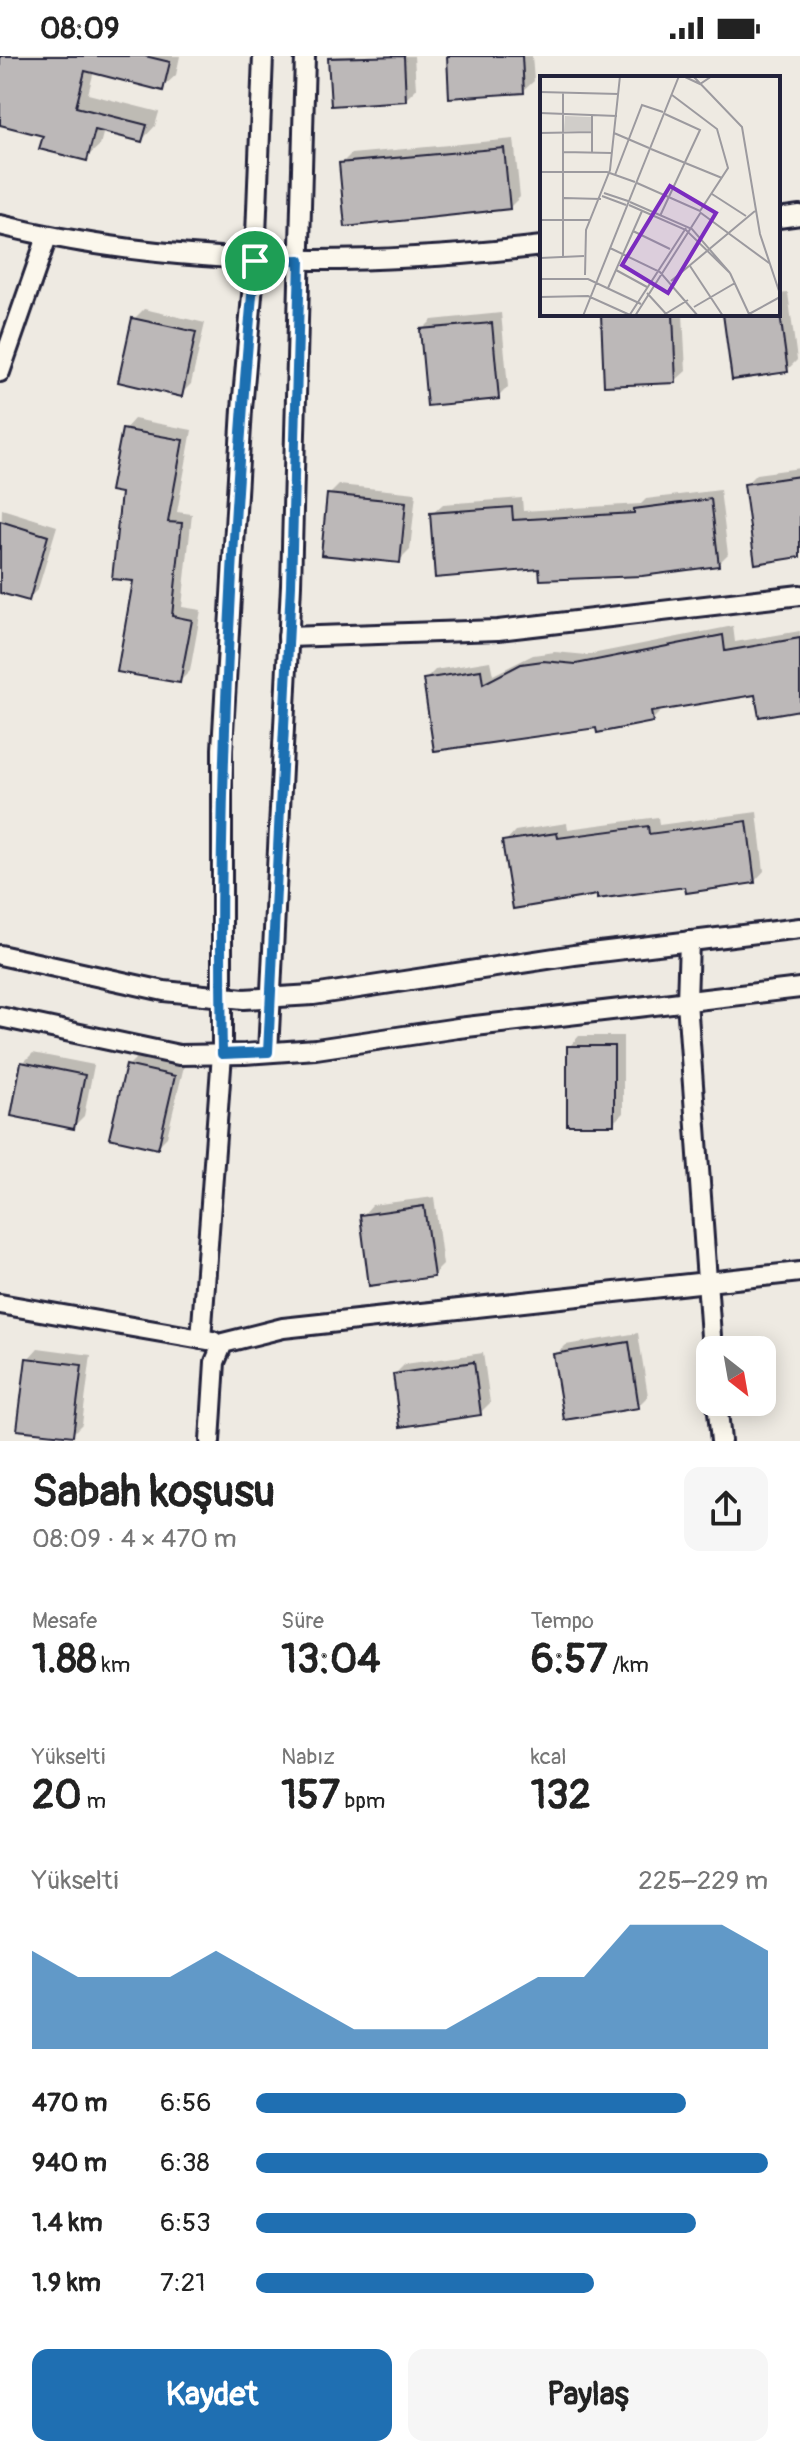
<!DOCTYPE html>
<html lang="tr">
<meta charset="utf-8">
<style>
body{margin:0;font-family:Pangolin,sans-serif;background:#f6f6f6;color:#222;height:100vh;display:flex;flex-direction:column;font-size:30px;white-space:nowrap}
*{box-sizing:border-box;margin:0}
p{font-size:26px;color:#767676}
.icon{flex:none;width:44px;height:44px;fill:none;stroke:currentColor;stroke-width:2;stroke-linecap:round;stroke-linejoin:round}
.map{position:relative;height:1385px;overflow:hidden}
.sheet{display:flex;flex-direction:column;background:#fff;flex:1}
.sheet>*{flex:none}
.needle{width:52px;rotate:149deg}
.tools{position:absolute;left:696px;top:1280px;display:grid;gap:16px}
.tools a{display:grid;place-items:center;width:80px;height:80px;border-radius:16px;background:#fff;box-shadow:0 4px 20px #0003;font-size:40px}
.pin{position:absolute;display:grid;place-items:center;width:68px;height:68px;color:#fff;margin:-34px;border:4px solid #fff;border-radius:50%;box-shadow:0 2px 8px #0007}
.round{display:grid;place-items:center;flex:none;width:84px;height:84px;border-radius:16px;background:#f6f6f6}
.summary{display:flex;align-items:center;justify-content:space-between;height:136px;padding:0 32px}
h1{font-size:44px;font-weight:800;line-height:60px}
.metrics{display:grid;grid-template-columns:repeat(3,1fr);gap:12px;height:136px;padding:8px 32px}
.metrics div{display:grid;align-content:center}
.metrics b{font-size:40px;font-weight:800}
.metrics small{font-size:22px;font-weight:400}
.metrics p{font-size:22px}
.chart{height:224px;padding:16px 32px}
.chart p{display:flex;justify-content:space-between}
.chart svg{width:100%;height:144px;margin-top:8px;fill:#1f6fb2;opacity:.7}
.cta{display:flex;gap:16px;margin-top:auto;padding:16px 32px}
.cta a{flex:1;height:92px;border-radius:16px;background:#1f6fb2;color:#fff;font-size:32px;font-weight:800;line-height:92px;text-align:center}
.cta a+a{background:#f6f6f6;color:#222}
ul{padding:0 32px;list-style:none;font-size:26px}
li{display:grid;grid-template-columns:128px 96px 1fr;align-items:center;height:60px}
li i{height:20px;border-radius:10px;background:#1f6fb2}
.status{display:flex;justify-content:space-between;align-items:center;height:56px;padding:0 40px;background:#fff;direction:ltr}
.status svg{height:22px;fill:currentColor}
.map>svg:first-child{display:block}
.shadow{fill:#0003}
.building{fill:#bcb8b8;stroke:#22223b;stroke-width:2}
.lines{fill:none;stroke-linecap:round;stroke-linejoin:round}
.street-casing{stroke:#22223b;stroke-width:24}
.street{stroke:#fbf7ec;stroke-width:18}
.route-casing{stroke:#fff;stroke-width:16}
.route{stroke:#1f6fb2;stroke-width:10}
.inset-road{fill:none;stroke:#9c9a9f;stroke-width:2}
.view{fill:#7b2cbf;fill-opacity:0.15;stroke:#7b2cbf;stroke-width:4}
.inset-edge{fill:none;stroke:#22223b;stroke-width:4}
</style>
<div class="status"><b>08:09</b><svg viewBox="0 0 49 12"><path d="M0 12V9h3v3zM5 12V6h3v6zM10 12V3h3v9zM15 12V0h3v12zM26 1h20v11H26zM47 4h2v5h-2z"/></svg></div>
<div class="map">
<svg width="800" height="1385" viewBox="0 0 800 1385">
<rect width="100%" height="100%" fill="#eeeae2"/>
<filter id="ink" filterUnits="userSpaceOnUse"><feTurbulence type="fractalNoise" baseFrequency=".0125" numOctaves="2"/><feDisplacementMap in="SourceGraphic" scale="16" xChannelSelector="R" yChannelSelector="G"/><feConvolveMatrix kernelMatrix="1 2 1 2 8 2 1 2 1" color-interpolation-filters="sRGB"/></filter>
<g filter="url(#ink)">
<!-- shadow -->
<g class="shadow">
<path d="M 0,0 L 180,0 L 176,19 L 162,32 L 94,15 L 88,38 L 159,56 L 155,70 L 142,84 L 104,74 L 100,89 L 86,102 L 45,79 L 0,67 Z"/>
<path d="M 333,0 L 414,0 L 416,33 L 406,43 L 331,3 Z"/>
<path d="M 449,0 L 532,0 L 534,25 L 523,35 Z"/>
<path d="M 514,83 L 520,141 L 509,152 L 341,108 L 351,98 Z"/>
<path d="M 788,237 L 797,304 L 787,314 L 725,258 L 778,258 L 778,238 Z"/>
<path d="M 144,253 L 205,267 L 191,328 L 181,338 L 134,263 Z"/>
<path d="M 501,257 L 508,331 L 498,341 L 422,274 L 432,264 Z"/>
<path d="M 603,258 L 683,258 L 686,315 L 675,325 Z"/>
<path d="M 134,363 L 192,374 L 177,456 L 192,458 L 182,551 L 201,554 L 190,615 L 180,625 L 136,523 L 123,435 L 124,374 Z"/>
<path d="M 800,412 L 800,499 L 746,428 L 756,418 Z"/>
<path d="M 339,429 L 416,437 L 410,494 L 399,505 L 329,439 Z"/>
<path d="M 720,434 L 728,498 L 718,508 L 541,511 L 432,458 L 443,448 L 522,442 L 523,455 L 641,448 L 646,443 Z"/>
<path d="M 2,453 L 57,470 L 38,533 L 28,543 L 0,535 Z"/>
<path d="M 733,570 L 735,586 L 800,575 L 800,652 L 757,637 L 662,654 L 652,664 L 597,670 L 425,624 L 435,614 L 490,605 L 493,619 L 533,599 L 555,596 L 587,599 Z"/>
<path d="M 757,756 L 764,815 L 754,826 L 599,837 L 505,786 L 515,775 L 567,767 L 568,773 L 658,761 L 659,769 Z"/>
<path d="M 579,980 L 623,980 L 623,1057 L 613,1067 L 569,991 Z"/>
<path d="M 33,997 L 94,1009 L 84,1060 L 74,1070 L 23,1007 Z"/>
<path d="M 138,1000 L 184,1010 L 167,1081 L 157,1091 L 128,1010 Z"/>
<path d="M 434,1141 L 443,1209 L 433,1219 L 362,1160 L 372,1149 Z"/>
<path d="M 638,1277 L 648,1340 L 638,1350 L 556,1299 L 566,1289 Z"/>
<path d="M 38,1292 L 91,1299 L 82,1368 L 72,1378 L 28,1303 Z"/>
<path d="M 483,1297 L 490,1347 L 480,1357 L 395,1318 L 405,1308 Z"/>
</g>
<!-- building -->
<g class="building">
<path d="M 0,0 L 145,0 L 170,6 L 163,35 L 85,15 L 76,51 L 147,69 L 142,86 L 95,74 L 87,105 L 39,93 L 43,80 L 0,69 Z"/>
<path d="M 404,0 L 406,45 L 331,50 L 328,2 Z"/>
<path d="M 447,0 L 522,0 L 524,37 L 449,42 Z"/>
<path d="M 504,92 L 510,153 L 345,171 L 339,107 Z"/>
<path d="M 601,258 L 673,258 L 676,327 L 604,330 Z"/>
<path d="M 723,258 L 780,258 L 788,316 L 732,324 Z"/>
<path d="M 132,262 L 196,276 L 182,341 L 118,326 Z"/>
<path d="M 492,267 L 499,343 L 427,350 L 420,273 Z"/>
<path d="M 122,373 L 183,384 L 168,466 L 182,467 L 172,560 L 192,564 L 180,627 L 117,616 L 133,525 L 112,523 L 121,437 L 110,435 Z"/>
<path d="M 800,420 L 800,501 L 755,508 L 744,428 Z"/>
<path d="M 327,438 L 406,446 L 400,507 L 321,499 Z"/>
<path d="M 711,443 L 719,510 L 642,520 L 540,524 L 539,513 L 435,522 L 430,457 L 512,451 L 513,464 L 634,457 L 634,453 Z"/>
<path d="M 0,465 L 48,480 L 29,545 L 0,537 Z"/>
<path d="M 723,579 L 725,595 L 800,582 L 800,654 L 759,661 L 755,639 L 651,656 L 653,666 L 597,677 L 596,672 L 434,695 L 423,623 L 481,614 L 483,628 L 521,608 L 543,605 L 576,608 Z"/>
<path d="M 747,765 L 755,827 L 686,837 L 685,831 L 597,843 L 597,839 L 513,853 L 502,785 L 557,777 L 558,782 L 648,770 L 649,778 Z"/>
<rect x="567" y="990" width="47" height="79"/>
<path d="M 21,1006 L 85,1019 L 74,1073 L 11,1060 Z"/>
<path d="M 126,1009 L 175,1020 L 158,1093 L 109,1082 Z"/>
<path d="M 424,1150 L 434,1221 L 369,1230 L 360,1159 Z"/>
<path d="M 629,1286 L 639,1352 L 564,1364 L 553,1298 Z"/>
<path d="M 26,1302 L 82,1309 L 73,1380 L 17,1374 Z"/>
<path d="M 474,1306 L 481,1359 L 400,1371 L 393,1318 Z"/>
</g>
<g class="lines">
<!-- street casing -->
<g class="street-casing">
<g id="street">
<path d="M 778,162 L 800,159"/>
<path d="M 0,169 C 176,212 363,211 542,190"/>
<path d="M 0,316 L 47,181"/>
<path d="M 288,581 L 498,574 L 800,539"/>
<path d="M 689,885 L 687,945 L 712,1294"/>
<path d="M 0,899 L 164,935 L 244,943 L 313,939 L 574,899 L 800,872"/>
<path d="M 0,961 L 179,999 L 245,998 L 316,993 L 458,972 L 800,932"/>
<path d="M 268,996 L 291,529 L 305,0"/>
<path d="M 0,1248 L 213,1285"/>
<path d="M 201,1283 L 222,998 L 222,693 L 242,353 L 255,205 L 263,0"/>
<path d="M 717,1346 L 721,1385"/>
<path d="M 210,1385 L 215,1306 L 223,1287 L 283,1272 L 800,1216"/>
</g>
</g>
<!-- street -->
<use href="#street" class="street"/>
</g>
</g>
<g class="lines" filter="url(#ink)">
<!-- route casing -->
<g class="route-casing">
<path id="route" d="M 300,204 L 291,529 L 268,996 L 222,998 C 217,733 231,469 255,205 Z"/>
</g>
<!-- route -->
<use href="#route" class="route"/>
</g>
<!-- overview -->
<g transform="translate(540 20)">
<rect width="240" height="240" fill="#eeeae2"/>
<path d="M 25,40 L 51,41 L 51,55 L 24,55 Z" fill="#d0cdc9"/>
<path class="inset-road" d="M 143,0 L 160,8 L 172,0M 153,0 L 202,51 L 220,158 L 240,218M 0,16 L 79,18M 23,16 L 23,181M 0,37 L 77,40M 52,39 L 52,76M 0,57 L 52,56M 74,57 L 109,72M 111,73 L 182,102M 23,76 L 72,77M 0,96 L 67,96 L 95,106M 75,99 L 102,29 L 123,36M 97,107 L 160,135 L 188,92 L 177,53 L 132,19M 64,117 L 88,125M 172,118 L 206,140M 62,120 L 86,129M 24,122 L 61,123M 89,129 L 146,154 L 190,197 L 152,153 L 90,126M 161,137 L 229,187M 120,140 L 160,54 L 125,38M 0,144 L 50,144M 93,155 L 130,173M 70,172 L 120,196 L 158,240M 0,182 L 44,180M 150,190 L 183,240M 76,194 L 107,211M 190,197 L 209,238M 45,199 L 46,154 L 70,94 L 80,0M 0,203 L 48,203 L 101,228M 131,205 L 215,135M 68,212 L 102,135M 107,217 L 128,240M 0,221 L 48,220 L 90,239M 154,231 L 195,207M 209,238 L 240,221M 3,240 L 47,240M 43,240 L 139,0M 89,240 L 146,152M 95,240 L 161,136M 122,240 L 148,224"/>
<path class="view" d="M 130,110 L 176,137 L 128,217 L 82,189 Z"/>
<rect width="240" height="240" class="inset-edge"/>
</g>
</svg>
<div class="tools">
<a><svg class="needle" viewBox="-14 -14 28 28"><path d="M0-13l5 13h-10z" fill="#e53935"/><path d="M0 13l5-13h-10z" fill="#767676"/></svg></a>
</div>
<div class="pin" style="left:255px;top:205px;background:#1e9e55"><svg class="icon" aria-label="arrive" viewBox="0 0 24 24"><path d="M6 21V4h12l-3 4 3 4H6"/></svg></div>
</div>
<section class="sheet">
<div class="summary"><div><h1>Sabah koşusu</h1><p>08:09 · 4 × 470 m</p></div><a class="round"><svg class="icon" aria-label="share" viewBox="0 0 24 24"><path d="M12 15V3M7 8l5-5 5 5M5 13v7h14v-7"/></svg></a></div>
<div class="metrics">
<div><p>Mesafe</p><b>1.88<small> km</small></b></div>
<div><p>Süre</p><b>13:04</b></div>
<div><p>Tempo</p><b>6:57<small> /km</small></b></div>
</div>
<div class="metrics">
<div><p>Yükselti</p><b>20<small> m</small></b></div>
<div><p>Nabız</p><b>157<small> bpm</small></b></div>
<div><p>kcal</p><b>132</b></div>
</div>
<div class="chart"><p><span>Yükselti</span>225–229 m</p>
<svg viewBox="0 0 160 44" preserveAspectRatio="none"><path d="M0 44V14L10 22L20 22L30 22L40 14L50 22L60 30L70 38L80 38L90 38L100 30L110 22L120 22L130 6L140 6L150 6L160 14V44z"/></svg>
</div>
<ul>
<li><b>470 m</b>6:56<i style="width:84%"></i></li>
<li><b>940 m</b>6:38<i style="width:100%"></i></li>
<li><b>1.4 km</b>6:53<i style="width:86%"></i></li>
<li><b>1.9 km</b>7:21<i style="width:66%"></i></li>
</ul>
<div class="cta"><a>Kaydet</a><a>Paylaş</a></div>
</section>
